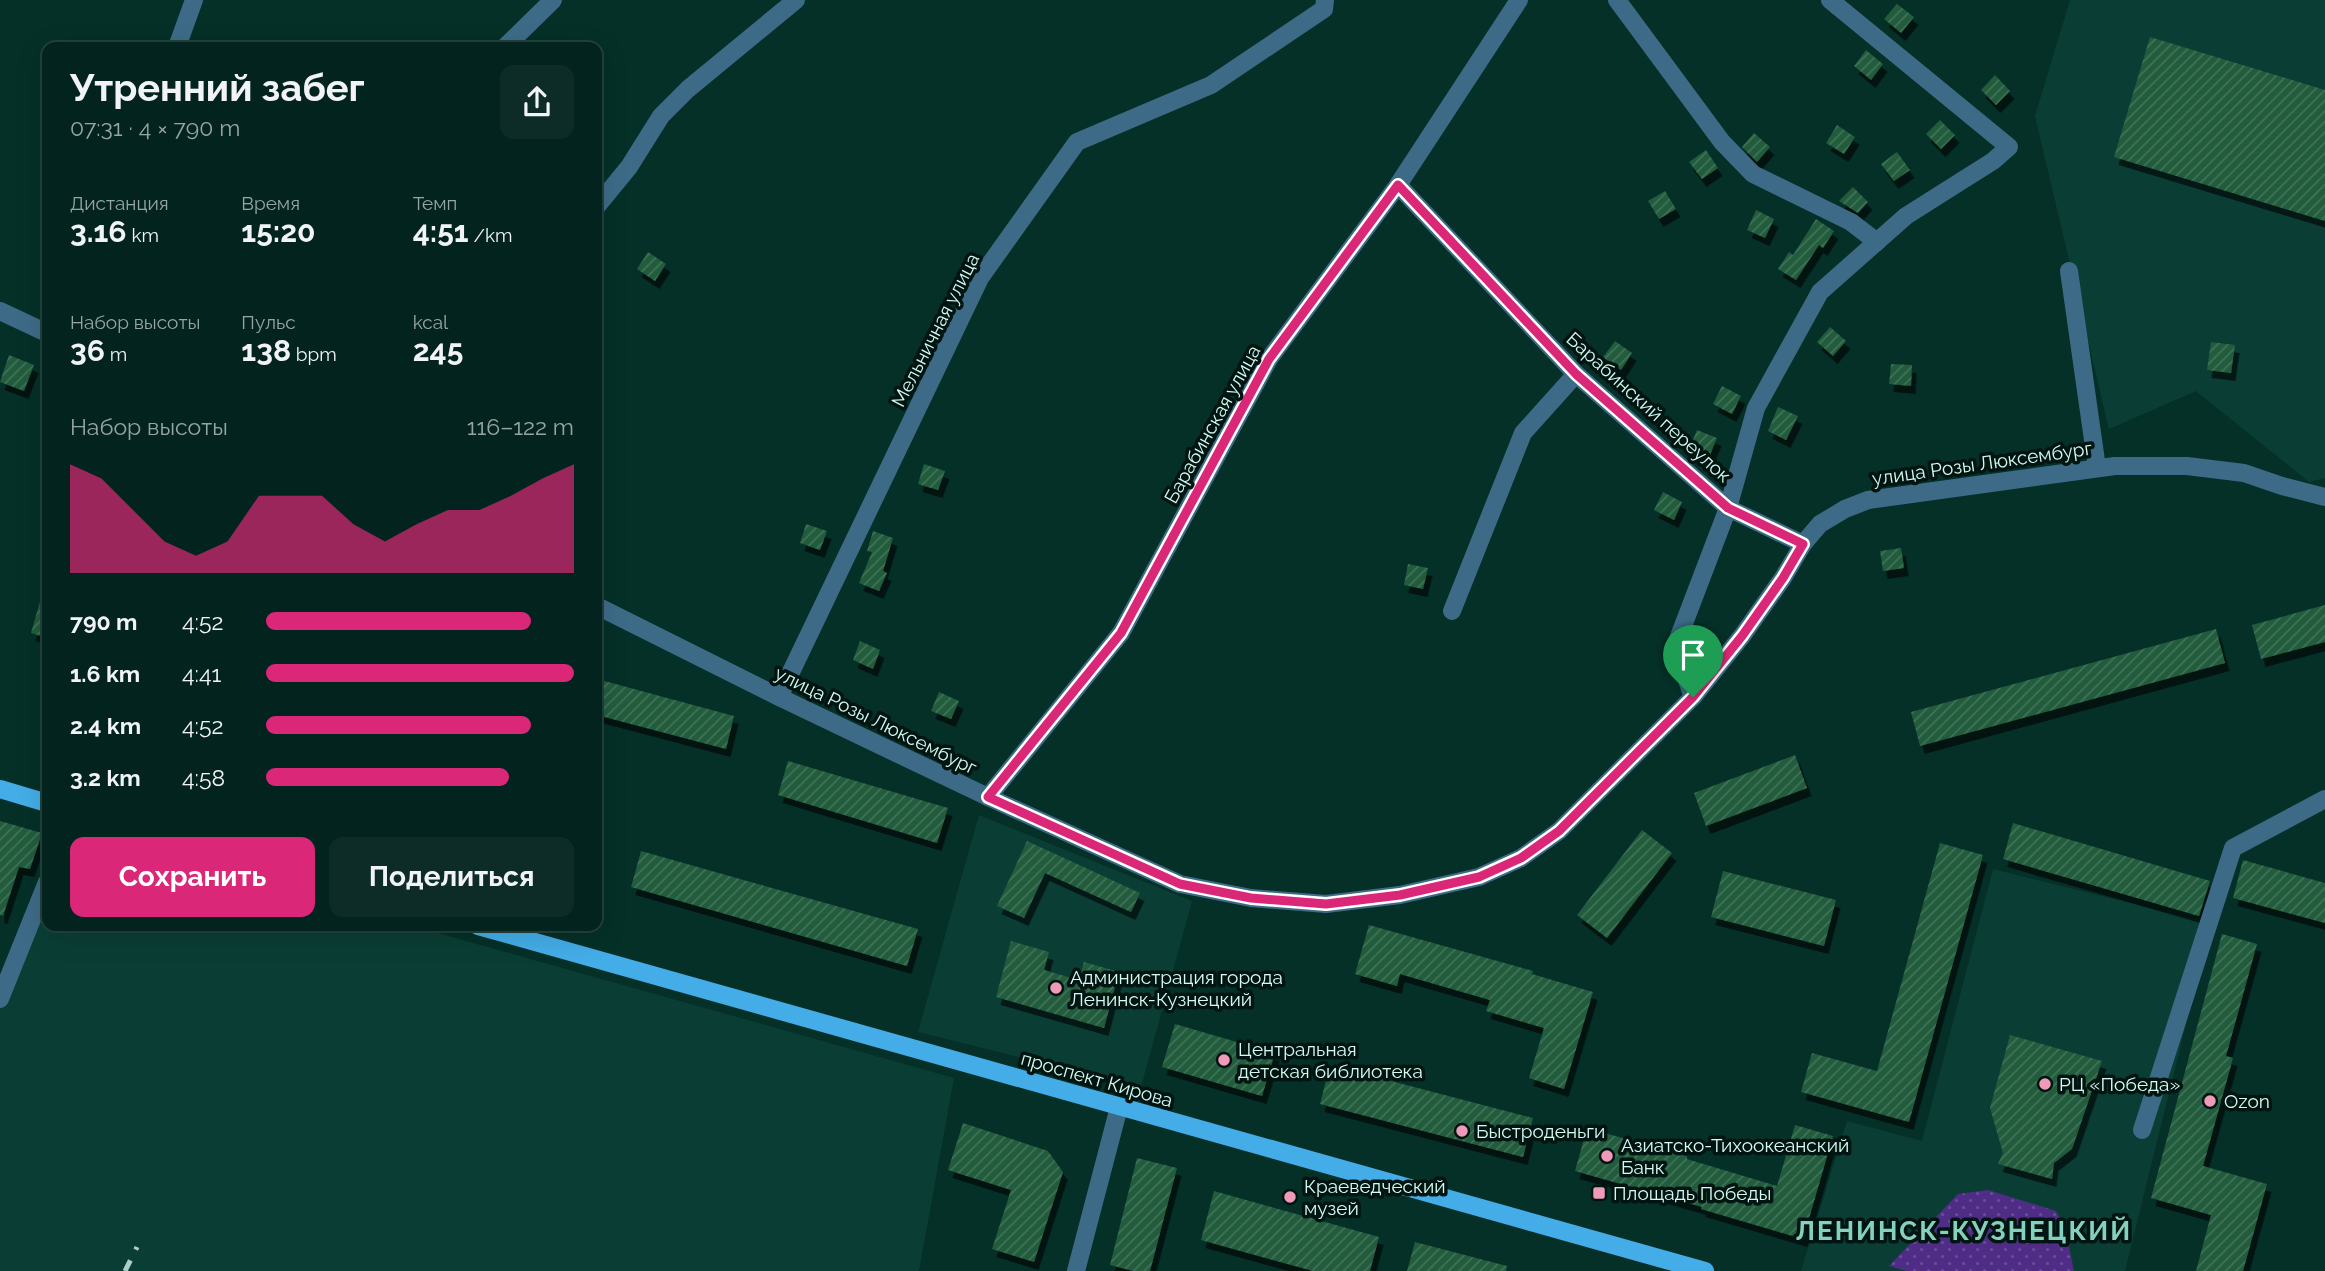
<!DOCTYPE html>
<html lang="ru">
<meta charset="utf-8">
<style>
body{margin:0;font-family:Raleway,sans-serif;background:#0d2c27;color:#f1f3f6;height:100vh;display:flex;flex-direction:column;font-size:26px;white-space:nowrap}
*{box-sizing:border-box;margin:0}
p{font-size:23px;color:#97a4a4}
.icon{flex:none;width:38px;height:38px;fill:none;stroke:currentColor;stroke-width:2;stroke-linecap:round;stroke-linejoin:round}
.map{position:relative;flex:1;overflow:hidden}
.side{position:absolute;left:42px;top:42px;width:560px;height:889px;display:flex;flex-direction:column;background:#03241e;border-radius:14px;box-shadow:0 7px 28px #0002,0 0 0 2px #24413c}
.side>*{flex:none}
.pin{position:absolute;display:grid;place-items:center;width:60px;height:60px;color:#fff;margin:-72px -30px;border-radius:50% 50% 50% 0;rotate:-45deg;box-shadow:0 0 7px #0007}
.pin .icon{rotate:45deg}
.round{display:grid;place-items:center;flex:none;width:74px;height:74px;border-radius:14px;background:#0d2c27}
.overview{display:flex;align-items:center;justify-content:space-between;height:119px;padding:0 28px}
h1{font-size:38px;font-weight:700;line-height:52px}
.stats{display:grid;grid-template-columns:repeat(3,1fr);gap:10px;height:119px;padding:7px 28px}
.stats div{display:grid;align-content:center}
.stats b{font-size:30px;font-weight:700}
.stats small{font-size:19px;font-weight:400}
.stats p{font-size:19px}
.chart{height:196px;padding:14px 28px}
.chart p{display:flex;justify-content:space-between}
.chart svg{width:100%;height:126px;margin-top:7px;fill:#db2777;opacity:.7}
.primary-button{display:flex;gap:14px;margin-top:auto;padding:14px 28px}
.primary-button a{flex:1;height:80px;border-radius:14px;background:#db2777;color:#fff;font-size:28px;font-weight:700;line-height:80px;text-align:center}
.primary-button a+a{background:#0d2c27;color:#f1f3f6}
ul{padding:0 28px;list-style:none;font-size:23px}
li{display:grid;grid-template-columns:112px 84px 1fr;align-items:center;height:52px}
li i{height:18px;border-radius:9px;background:#db2777}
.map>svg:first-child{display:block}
.built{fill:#0a3e35}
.grass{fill:url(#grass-dots)}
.building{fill:url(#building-hatch);filter:url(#shadow)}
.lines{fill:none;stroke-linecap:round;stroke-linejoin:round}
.minor{stroke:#3d6b87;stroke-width:18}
.major{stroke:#44ade7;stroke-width:18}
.rail{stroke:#aad0c7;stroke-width:5;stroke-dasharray:12 12;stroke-linecap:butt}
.route-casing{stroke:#fff;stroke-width:14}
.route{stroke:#db2777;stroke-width:9}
.poi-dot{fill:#ef9ab8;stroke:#001511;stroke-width:2.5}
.labels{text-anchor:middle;stroke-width:7;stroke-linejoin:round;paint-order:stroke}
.street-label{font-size:19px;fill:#d5faf0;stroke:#001511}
.poi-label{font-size:19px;fill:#d5faf0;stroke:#001511;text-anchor:start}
.district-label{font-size:26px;font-weight:bold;letter-spacing:2px;fill:#84d1be;stroke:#001511}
</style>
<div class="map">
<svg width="2325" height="1271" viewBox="0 0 2325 1271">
<defs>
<pattern id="grass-dots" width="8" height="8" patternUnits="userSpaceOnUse" patternTransform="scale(1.75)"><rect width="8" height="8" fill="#4f2d86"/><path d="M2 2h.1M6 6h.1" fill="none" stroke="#674c97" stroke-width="1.8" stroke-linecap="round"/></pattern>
<pattern id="building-hatch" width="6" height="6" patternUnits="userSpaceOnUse" patternTransform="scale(1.75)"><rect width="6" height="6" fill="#205b3c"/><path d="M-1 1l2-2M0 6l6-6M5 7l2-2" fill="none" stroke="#407358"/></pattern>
<filter id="shadow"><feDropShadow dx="4.5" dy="8" stdDeviation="0" flood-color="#0009"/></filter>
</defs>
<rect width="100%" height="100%" fill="#043028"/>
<!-- built -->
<g class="built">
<path d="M 2070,0 L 2325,0 L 2325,478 L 2309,482 L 2196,391 L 2109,429 L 2035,116 Z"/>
<path d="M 979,815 L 1192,901 L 1141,1087 L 918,1032 Z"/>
<path d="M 1993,869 L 2211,923 L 2125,1271 L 1801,1271 L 1847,1121 L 1922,1141 Z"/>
<path d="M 47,888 L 47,926 L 413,926 L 954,1078 L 919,1271 L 0,1271 L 0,1000 Z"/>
</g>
<!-- grass -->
<path class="grass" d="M 1988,1190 L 2056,1211 L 2065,1228 L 2074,1271 L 1907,1271 L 1889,1266 L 1958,1194 Z"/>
<!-- building -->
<g class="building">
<path d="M 1897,4 L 1914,17 L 1901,33 L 1884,19 Z"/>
<path d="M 2150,37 L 2325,90 L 2325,221 L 2114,157 Z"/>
<path d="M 1866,50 L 1883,64 L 1871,80 L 1854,66 Z"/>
<path d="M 1995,75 L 2010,91 L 1996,105 L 1981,90 Z"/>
<path d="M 1940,120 L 1955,135 L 1941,149 L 1926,134 Z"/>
<path d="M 1837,125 L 1855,137 L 1844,154 L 1826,143 Z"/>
<path d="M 1754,133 L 1770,147 L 1757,162 L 1742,147 Z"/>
<path d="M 1706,150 L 1718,168 L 1702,179 L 1689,162 Z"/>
<path d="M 1897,152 L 1910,170 L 1894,181 L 1881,164 Z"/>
<path d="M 1853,187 L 1868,202 L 1858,213 L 1839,201 Z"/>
<path d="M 1665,191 L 1676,209 L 1659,219 L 1648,201 Z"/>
<path d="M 1756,210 L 1774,219 L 1765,238 L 1747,230 Z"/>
<path d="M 1816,219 L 1834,231 L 1823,248 L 1819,245 L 1796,280 L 1778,269 L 1789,252 L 1793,255 Z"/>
<path d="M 648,252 L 666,264 L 655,281 L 637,269 Z"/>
<path d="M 1830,327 L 1846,341 L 1833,356 L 1817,342 Z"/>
<path d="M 1615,341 L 1632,353 L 1621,370 L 1603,357 Z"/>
<path d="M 2211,342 L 2235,345 L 2231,373 L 2207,370 Z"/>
<path d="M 9,355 L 34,365 L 24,391 L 0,382 Z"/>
<path d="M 1891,364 L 1912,365 L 1911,386 L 1889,384 Z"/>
<path d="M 1722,386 L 1741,396 L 1732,414 L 1713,404 Z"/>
<path d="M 1778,407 L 1798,416 L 1786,440 L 1768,431 Z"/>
<path d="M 1697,430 L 1717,438 L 1709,457 L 1689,449 Z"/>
<path d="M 924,464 L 945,471 L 938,490 L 918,484 Z"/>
<path d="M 1663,492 L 1682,502 L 1674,520 L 1654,510 Z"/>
<path d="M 806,524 L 827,531 L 820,550 L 800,543 Z"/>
<path d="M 873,531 L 893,538 L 883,571 L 887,573 L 879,591 L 859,583 L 872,552 L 867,551 Z"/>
<path d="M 1901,548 L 1904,568 L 1883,571 L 1880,551 Z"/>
<path d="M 1408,564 L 1428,568 L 1423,589 L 1404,585 Z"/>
<path d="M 43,591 L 47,591 L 47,638 L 31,633 Z"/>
<path d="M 2325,605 L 2325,642 L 2261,659 L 2252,625 Z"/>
<path d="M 2216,629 L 2225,663 L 1920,746 L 1911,712 Z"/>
<path d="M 860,641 L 880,650 L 873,669 L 853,660 Z"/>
<path d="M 597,679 L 734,716 L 726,749 L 597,715 Z"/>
<path d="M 939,692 L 959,701 L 951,719 L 931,711 Z"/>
<path d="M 1795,755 L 1807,788 L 1706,826 L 1694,793 Z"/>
<path d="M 788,761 L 948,808 L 937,843 L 778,795 Z"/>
<path d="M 0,821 L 42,833 L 30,869 L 19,867 L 3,916 L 0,915 Z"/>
<path d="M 2013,823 L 2210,881 L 2199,916 L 2003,859 Z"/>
<path d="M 1642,830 L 1672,853 L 1607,938 L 1577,915 Z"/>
<path d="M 1027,841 L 1140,893 L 1131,912 L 1045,873 L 1024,918 L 997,906 Z"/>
<path d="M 1940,843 L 1983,855 L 1909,1122 L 1801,1092 L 1812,1053 L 1877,1071 Z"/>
<path d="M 641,851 L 918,929 L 907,966 L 631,887 Z"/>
<path d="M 2243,860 L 2325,883 L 2325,923 L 2233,898 Z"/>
<path d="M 1723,871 L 1836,900 L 1824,946 L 1711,917 Z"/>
<path d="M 1369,925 L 1533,971 L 1532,974 L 1593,992 L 1564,1089 L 1529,1078 L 1544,1028 L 1486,1011 L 1490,1000 L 1400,974 L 1397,986 L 1355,974 Z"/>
<path d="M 2222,934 L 2257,944 L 2226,1056 L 2233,1058 L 2203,1166 L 2267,1184 L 2243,1271 L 2196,1271 L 2211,1215 L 2151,1198 Z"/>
<path d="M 1011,941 L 1049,952 L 1044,970 L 1079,980 L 1084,962 L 1119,972 L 1104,1028 L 996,997 Z"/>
<path d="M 1175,1024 L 1275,1053 L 1262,1096 L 1162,1067 Z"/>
<path d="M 2010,1035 L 2102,1061 L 2072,1149 L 2054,1163 L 2052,1179 L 1998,1164 L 2003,1153 L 1990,1108 Z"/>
<path d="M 1330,1065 L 1533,1118 L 1523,1157 L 1320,1104 Z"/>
<path d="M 963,1123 L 1048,1151 L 1063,1172 L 1034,1262 L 992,1249 L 1011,1190 L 948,1170 Z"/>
<path d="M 1795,1125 L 1833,1136 L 1803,1239 L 1701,1209 L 1702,1207 L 1575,1171 L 1587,1128 L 1687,1156 L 1687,1159 L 1777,1186 Z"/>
<path d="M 1137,1158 L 1177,1168 L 1150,1271 L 1133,1271 L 1110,1265 Z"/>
<path d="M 1214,1191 L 1379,1237 L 1370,1271 L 1313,1271 L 1201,1240 Z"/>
<path d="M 1415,1242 L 1507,1266 L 1506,1271 L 1407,1271 Z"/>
</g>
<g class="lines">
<!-- minor -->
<g class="minor">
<path d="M 1617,0 L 1722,142 L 1753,174 L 1851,222 L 1877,242"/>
<path d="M 177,47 L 194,0"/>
<path d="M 505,47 L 553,0"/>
<path d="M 1398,185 L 1576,374 L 1728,508 L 1803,544"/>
<path d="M 597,206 L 629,167 L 661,116 L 688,89 L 796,0"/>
<path d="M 2069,271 L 2097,468"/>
<path d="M 0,311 L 47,333"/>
<path d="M 597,606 L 779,697 L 988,797 L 1180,884 L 1251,898 L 1326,904 L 1400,895 L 1479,877 L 1521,858 L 1559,831 L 1693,697 L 1742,636 L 1783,578 L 1803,544 L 1820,524 L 1845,509 L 1868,500 L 2115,466 L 2187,466 L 2244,473 L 2282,486 L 2325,497"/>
<path d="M 1452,611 L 1523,433 L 1576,374"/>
<path d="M 779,697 L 980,278 L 1077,142 L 1211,85 L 1324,9 L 1325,0"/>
<path d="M 1693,697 L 1675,647 L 1728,508 L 1756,408 L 1820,292 L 1906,216 L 1993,161 L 2009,147 L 1830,0"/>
<path d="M 988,797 L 1121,633 L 1269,359 L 1398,185 L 1519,0"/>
<path d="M 0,999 L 47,882"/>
<path d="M 2142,1130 L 2233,848 L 2325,799"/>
<path d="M 1076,1271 L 1119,1107"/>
</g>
<!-- major -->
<g class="major">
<path d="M 0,789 L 47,803"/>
<path d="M 478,926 L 1705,1271"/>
</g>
<!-- rail -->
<path class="rail" d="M 125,1271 L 137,1247"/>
</g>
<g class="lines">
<!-- route casing -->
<g class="route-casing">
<path id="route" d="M 1398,185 L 1576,374 L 1728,508 L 1803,544 L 1783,578 L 1742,636 L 1693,697 L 1559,831 L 1521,858 L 1479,877 L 1400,895 L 1326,904 L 1251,898 L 1180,884 L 988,797 L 1121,633 L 1269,359 Z"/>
</g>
<!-- route -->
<use href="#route" class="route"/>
</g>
<!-- markers -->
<g class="poi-dot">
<circle cx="1056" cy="988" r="7"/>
<circle cx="1224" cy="1060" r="7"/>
<circle cx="2045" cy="1084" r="7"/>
<circle cx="2210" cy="1101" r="7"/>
<circle cx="1462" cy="1131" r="7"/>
<circle cx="1607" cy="1156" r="7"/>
<rect x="1592" y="1186" width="14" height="14" rx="3.5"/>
<circle cx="1290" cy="1197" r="7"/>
</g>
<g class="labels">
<!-- street labels -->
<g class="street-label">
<text transform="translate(935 330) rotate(-63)" y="7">Мельничная улица</text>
<text transform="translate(1649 407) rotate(42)" y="7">Барабинский переулок</text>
<text transform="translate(1212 424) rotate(-61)" y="7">Барабинская улица</text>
<text transform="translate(1982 463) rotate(-8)" y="7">улица Розы Люксембург</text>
<text transform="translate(876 720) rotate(26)" y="7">улица Розы Люксембург</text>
<text transform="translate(1097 1079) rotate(16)" y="7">проспект Кирова</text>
</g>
<!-- poi labels -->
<g class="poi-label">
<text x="1070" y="984">Администрация города<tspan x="1070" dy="22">Ленинск-Кузнецкий</tspan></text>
<text x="1238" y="1056">Центральная<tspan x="1238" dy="22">детская библиотека</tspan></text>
<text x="2059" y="1091">РЦ «Победа»</text>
<text x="2224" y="1108">Ozon</text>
<text x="1476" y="1138">Быстроденьги</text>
<text x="1621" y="1152">Азиатско-Тихоокеанский<tspan x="1621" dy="22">Банк</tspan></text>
<text x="1304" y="1193">Краеведческий<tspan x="1304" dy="22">музей</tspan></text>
<text x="1613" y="1200">Площадь Победы</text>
</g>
<!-- district labels -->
<g class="district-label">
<text x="1964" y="1240">ЛЕНИНСК-КУЗНЕЦКИЙ</text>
</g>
</g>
</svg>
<div class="pin" style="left:1693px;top:697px;background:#1e9e55"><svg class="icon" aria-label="arrive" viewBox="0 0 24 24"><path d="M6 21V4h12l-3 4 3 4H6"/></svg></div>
<section class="side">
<div class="overview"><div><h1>Утренний забег</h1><p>07:31 · 4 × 790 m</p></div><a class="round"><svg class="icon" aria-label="share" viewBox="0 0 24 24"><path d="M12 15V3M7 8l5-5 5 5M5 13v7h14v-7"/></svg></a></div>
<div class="stats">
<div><p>Дистанция</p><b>3.16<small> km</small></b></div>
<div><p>Время</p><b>15:20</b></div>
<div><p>Темп</p><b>4:51<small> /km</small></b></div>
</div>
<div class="stats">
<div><p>Набор высоты</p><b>36<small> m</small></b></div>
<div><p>Пульс</p><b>138<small> bpm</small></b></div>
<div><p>kcal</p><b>245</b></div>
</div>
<div class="chart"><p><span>Набор высоты</span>116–122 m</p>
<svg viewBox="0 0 160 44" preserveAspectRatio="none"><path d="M0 44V6L10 11L20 22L30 33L40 38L50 33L60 17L70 17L80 17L90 27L100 33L110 27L120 22L130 22L140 17L150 11L160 6V44z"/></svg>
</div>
<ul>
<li><b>790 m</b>4:52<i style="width:86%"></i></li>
<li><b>1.6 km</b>4:41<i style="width:100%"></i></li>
<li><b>2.4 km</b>4:52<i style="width:86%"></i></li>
<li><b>3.2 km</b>4:58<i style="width:79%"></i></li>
</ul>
<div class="primary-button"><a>Сохранить</a><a>Поделиться</a></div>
</section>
</div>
